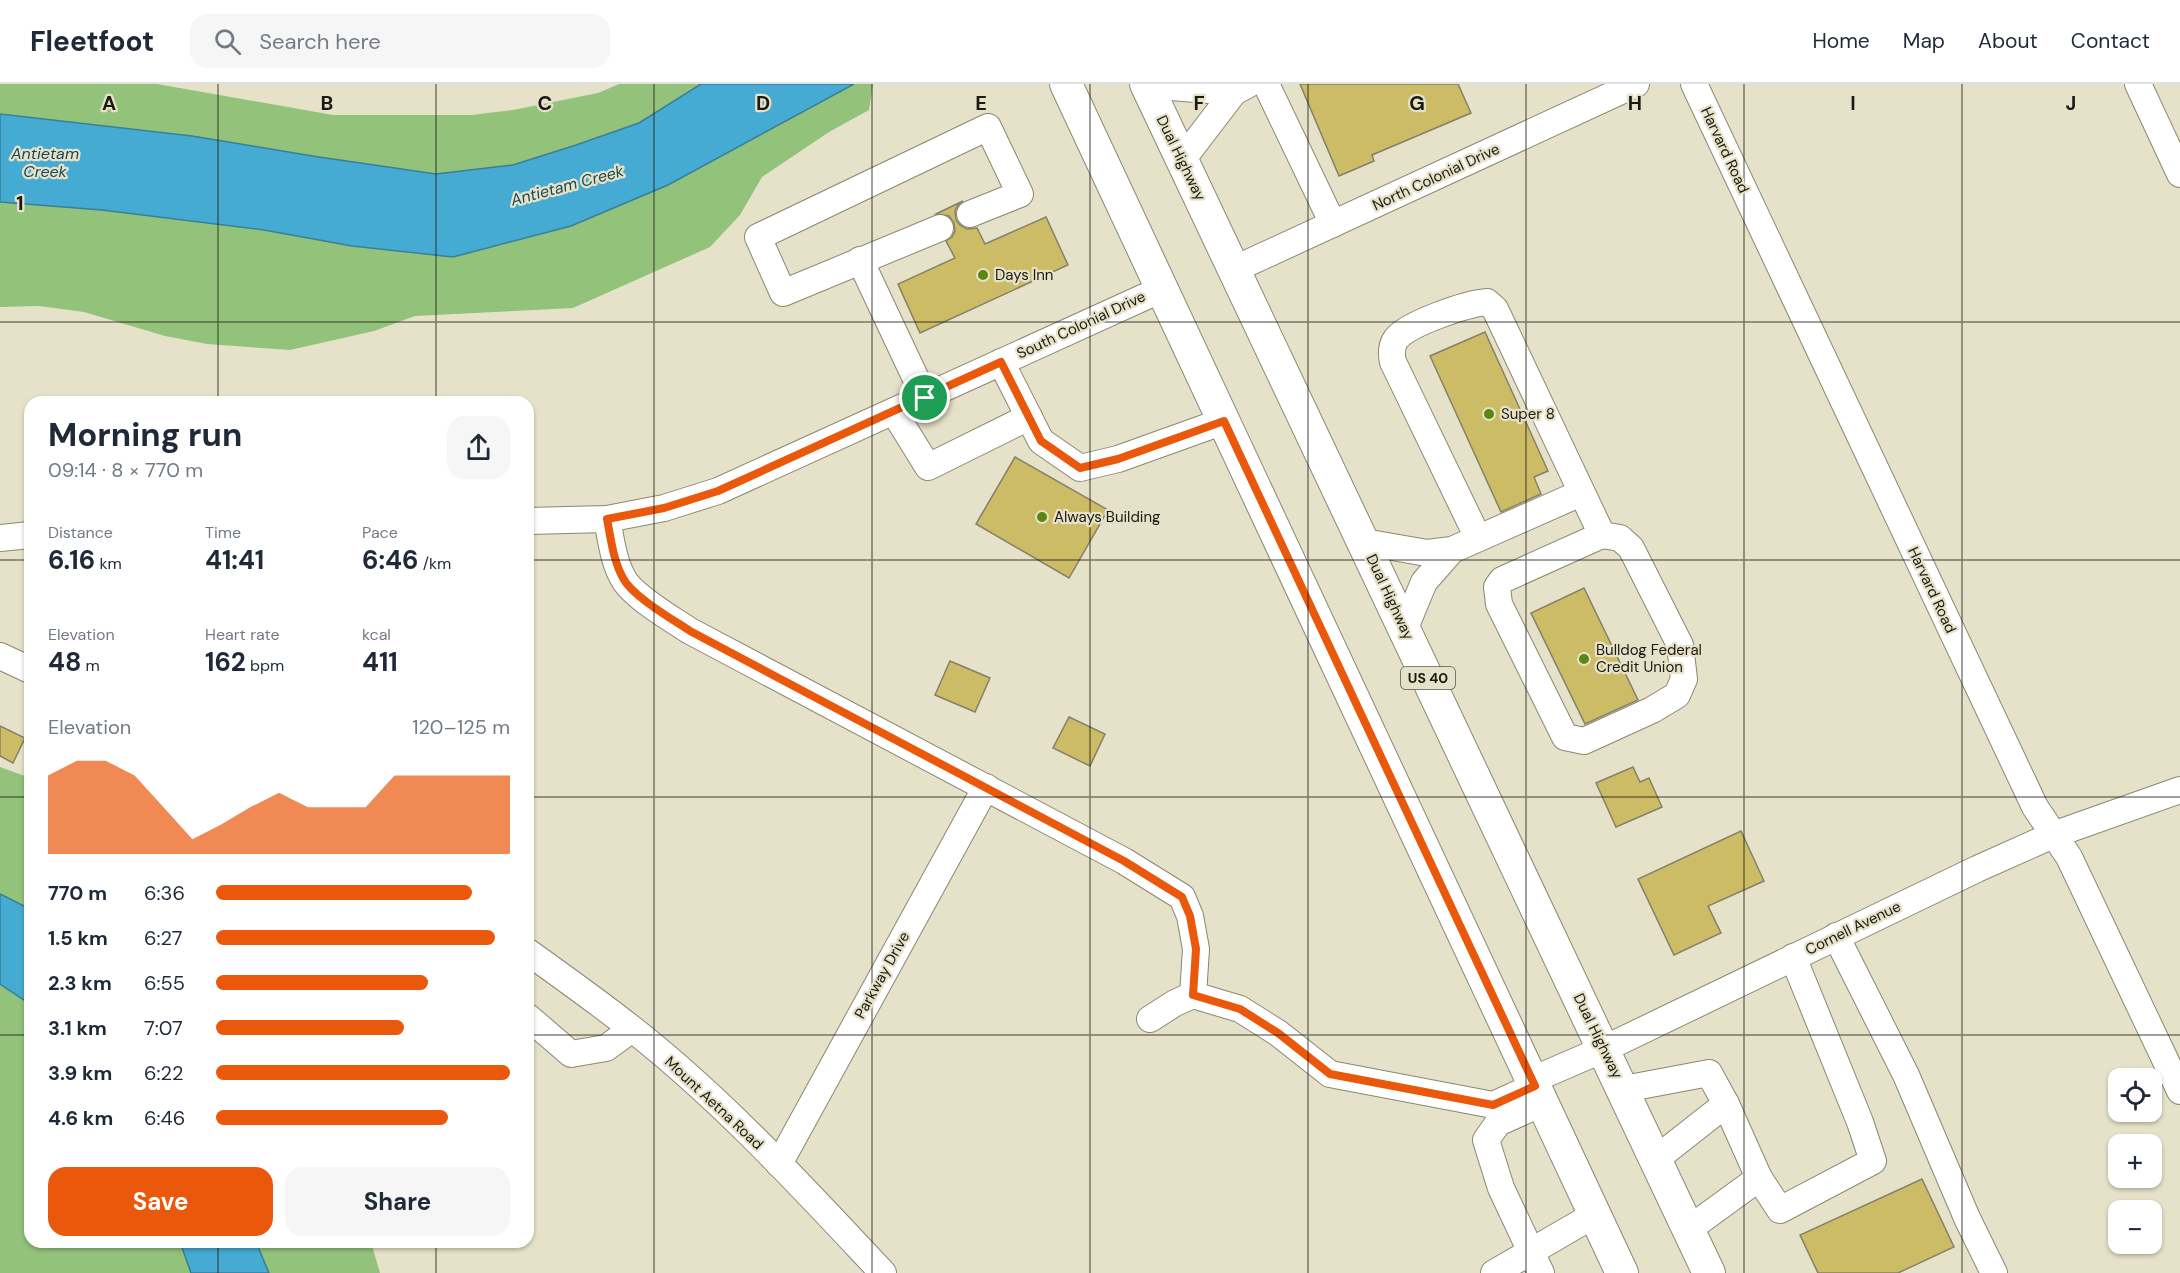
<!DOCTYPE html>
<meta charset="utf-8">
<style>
body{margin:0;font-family:"DM Sans",sans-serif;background:#f6f6f7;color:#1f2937;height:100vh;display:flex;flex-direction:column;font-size:22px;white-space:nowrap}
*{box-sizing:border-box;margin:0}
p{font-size:20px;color:#747a83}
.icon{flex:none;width:33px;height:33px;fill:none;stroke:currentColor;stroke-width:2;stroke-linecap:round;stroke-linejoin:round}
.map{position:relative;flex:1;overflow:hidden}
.drawer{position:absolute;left:24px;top:312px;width:510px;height:852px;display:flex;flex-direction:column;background:#fff;border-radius:18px;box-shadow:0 2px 4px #0004}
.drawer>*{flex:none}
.controls{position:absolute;left:2108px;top:984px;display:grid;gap:12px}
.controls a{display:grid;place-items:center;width:54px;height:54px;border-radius:12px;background:#fff;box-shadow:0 2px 4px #0004;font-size:30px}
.pin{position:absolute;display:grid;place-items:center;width:51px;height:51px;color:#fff;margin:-26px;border:3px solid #fff;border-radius:50%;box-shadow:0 2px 6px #0007}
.round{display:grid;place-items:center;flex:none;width:63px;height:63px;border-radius:18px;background:#f6f6f7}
.headline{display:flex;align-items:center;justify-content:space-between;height:102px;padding:0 24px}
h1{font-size:33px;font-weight:700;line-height:45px}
.figures{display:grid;grid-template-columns:repeat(3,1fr);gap:9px;height:102px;padding:6px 24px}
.figures div{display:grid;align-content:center}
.figures b{font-size:26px;font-weight:700}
.figures small{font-size:16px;font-weight:400}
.figures p{font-size:16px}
.chart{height:168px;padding:12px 24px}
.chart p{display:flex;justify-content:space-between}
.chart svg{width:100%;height:108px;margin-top:6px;fill:#ea580c;opacity:.7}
.button{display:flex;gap:12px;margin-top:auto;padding:12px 24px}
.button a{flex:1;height:69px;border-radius:18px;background:#ea580c;color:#fff;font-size:24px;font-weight:700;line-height:69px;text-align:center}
.button a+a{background:#f6f6f7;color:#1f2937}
ul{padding:0 24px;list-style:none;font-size:20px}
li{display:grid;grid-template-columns:96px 72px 1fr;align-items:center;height:45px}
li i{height:15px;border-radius:8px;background:#ea580c}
header{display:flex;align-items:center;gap:36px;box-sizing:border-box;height:84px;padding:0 30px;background:#fff;border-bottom:2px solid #e0e1e3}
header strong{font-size:28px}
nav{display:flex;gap:33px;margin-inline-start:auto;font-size:21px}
.search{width:420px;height:54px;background:#f6f6f7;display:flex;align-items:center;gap:15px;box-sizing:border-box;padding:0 21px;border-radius:18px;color:#747a83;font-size:22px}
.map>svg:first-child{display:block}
.forest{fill:#93c27b}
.water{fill:#45abd2;stroke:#387f98;stroke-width:1.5}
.building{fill:#ccbc65;stroke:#84806a;stroke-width:1.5}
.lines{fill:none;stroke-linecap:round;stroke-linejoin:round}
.minor-casing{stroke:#8b8771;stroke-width:28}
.major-casing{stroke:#8b8771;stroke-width:34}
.minor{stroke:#fff;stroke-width:26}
.major{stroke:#fff;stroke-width:32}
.route-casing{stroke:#fff;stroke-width:12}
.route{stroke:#ea580c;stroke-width:8}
.grid{fill:none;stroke:#1b1910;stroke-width:1.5;stroke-opacity:0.55}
.poi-dot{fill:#5a8612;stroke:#e6e2c9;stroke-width:2}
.labels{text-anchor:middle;stroke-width:4.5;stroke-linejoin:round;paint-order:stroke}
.shield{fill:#e6e2c9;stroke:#585548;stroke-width:1.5}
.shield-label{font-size:14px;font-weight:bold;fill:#1b1910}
.street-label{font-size:15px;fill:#1b1910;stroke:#e6e2c9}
.poi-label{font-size:15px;fill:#1b1910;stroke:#e6e2c9;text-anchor:start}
.water-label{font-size:16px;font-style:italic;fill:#1a4657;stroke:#e6e2c9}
.grid-label{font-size:20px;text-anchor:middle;font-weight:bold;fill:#1b1910;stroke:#e6e2c9;stroke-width:4.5;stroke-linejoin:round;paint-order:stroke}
</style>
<header>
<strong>Fleetfoot</strong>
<div class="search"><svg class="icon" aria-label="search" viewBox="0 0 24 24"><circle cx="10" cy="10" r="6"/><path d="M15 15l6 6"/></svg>Search here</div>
<nav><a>Home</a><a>Map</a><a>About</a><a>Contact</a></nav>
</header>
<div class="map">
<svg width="2180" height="1189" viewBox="0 0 2180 1189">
<rect width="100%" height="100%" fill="#e6e2c9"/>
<!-- forest -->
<g class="forest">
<path d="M 0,0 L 157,0 L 333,31 L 472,31 L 513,26 L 598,9 L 619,0 L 701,0 L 639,39 L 576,61 L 513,81 L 436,90 L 319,73 L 192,52 L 0,30 Z"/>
<path d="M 854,0 L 873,0 L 869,26 L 829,48 L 762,93 L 740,131 L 710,163 L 573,224 L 415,232 L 374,247 L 290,266 L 207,260 L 165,252 L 84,228 L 39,222 L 0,223 L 0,118 L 102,126 L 264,146 L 352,162 L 453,173 L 571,142 L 668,101 Z"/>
<path d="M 0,683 L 30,694 L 30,825 L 0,810 Z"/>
<path d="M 0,900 L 30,920 L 30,1158 L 180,1158 L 191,1189 L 0,1189 Z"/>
<path d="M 256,1158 L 371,1158 L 380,1189 L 269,1189 Z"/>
</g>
<!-- water -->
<g class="water">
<path d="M 701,0 L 854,0 L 668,101 L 571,142 L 453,173 L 352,162 L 264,146 L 102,126 L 0,118 L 0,30 L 192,52 L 319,73 L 436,90 L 513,81 L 576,61 L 639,39 Z"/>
<path d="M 0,810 L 30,825 L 30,920 L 0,900 Z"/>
<path d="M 180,1158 L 256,1158 L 269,1189 L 191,1189 Z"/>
</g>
<!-- building -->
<g class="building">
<path d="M 1300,0 L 1458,0 L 1471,29 L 1372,71 L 1374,77 L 1339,92 Z"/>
<path d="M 963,117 L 958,121 L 955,127 L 956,136 L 960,141 L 967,145 L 977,144 L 985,160 L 1046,133 L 1068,181 L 920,249 L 898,200 L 955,174 L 946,157 L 952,153 L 955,147 L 954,139 L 949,132 L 936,130 Z"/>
<path d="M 1485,248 L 1548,387 L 1534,393 L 1541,410 L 1501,428 L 1430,272 Z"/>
<path d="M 1015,373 L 1108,426 L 1069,494 L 976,440 Z"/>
<path d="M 1584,504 L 1638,616 L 1585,640 L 1531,529 Z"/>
<path d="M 950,577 L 990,594 L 975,628 L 935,611 Z"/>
<path d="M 1069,633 L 1105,650 L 1090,682 L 1053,664 Z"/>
<path d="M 0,642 L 25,654 L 13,679 L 0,672 Z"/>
<path d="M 1633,683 L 1640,698 L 1649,694 L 1662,723 L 1616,743 L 1596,699 Z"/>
<path d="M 1741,747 L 1764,797 L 1708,822 L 1721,849 L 1674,871 L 1638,795 Z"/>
<path d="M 1922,1095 L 1954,1163 L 1898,1189 L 1818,1189 L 1800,1151 Z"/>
</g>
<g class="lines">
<!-- minor casing -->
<g class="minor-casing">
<g id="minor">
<path d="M 1266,0 L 1333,140"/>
<path d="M 1694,0 L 2035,723 L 2069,773 L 2180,1007"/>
<path d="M 2138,0 L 2180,90"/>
<path d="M 1146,1 L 1234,8"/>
<path d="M 1182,76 L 1234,8 L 1249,0"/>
<path d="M 940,144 L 783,209 L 758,153 L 988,43 L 1020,110 L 970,130"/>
<path d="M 860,176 L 925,314"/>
<path d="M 1235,185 L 1636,0"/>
<path d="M 1001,278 L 1041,357 L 1080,384 L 1118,375 L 1224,337"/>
<path d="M 894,328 L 928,383 L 1029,333"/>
<path d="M 607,435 C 611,455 613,476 623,494 C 632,512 672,535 690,547 L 1124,777 L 1182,813 L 1190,832 L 1196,865 L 1193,911"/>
<path d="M 528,437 L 607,435 L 664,424 L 718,407 L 1162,205"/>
<path d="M 1602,451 L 1620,454 L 1631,464 L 1680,561 L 1684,595 L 1677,611 L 1652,626 L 1584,657 L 1565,653 L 1499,520 L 1497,503 L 1502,496 Z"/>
<path d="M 0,454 L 30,451"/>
<path d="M 1478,454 L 1393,278 C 1391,269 1391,262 1396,255 C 1409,239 1466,220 1487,218 L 1495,225 L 1602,451"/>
<path d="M 1364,458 L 1427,469 L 1452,466 L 1581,409"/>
<path d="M 1405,544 L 1424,498 L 1452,466"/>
<path d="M 0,572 L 30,586"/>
<path d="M 1836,852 L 1906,991 L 1967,1134 L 1994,1189"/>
<path d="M 528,868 C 563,893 598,918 631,944 C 723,1016 803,1104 883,1189"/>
<path d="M 528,933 L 571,970 L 606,964 L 632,945"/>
<path d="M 1150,935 L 1175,919 L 1193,911 L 1240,925 L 1278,949 L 1330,990 L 1493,1021 L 1535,1002"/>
<path d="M 1532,996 L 1604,965 L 1977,785 L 2053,751 L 2180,706"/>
<path d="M 1624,1005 L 1709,989 L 1726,1020 L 1759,1094 L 1780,1126 L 1873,1077 L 1860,1038 L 1793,873"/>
<path d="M 1656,1075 L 1726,1020"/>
<path d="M 779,1080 L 986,703"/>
<path d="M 1689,1145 L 1759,1094"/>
<path d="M 1494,1189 L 1594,1131"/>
<path d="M 1541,1189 L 1501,1104 L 1486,1056 L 1498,1039 L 1542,1019"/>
</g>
</g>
<!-- major casing -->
<g class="major-casing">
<g id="major">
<path d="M 1066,0 L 1622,1189"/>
<path d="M 1146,0 L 1709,1189"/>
</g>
</g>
<!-- minor -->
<use href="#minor" class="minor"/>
<!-- major -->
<use href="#major" class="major"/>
</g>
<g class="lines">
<!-- route casing -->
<g class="route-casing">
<path id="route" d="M 1001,278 L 1041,357 L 1080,384 L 1118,375 L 1224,337 L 1535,1002 L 1493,1021 L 1330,990 L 1278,949 L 1240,925 L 1193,911 L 1196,865 L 1190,832 L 1182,813 L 1124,777 L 690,547 C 672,535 632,512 623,494 C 613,476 611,455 607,435 L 664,424 L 718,407 Z"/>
</g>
<!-- route -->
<use href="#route" class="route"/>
</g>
<!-- grid -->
<path class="grid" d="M 218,0 L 218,318M 436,0 L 436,318M 654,0 L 654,1189M 872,0 L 872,1189M 1090,0 L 1090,1189M 1308,0 L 1308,1189M 1526,0 L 1526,1189M 1744,0 L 1744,1189M 1962,0 L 1962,1189M 0,238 L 2180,238M 0,476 L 30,476M 528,476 L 2180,476M 0,713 L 30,713M 528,713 L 2180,713M 0,951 L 30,951M 528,951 L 2180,951M 218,1158 L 218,1189M 436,1158 L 436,1189"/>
<!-- markers -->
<g class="poi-dot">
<circle cx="983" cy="191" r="6"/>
<circle cx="1489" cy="330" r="6"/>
<circle cx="1042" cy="433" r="6"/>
<circle cx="1584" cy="575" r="6"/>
</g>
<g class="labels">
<!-- shield labels -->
<rect class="shield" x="1401" y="583" width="54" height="22" rx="4.5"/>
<g class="shield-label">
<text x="1428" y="599">US 40</text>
</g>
<!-- street labels -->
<g class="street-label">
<text transform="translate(1725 66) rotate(65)" y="5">Harvard Road</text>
<text transform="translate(1181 74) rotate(64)" y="5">Dual Highway</text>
<text transform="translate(1436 93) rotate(-25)" y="5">North Colonial Drive</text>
<text transform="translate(1081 241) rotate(-25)" y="5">South Colonial Drive</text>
<text transform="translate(1932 506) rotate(65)" y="5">Harvard Road</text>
<text transform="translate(1390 513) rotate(65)" y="5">Dual Highway</text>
<text transform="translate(1853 844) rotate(-26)" y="5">Cornell Avenue</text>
<text transform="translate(882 891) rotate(-61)" y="5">Parkway Drive</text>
<text transform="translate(1598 952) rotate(64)" y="5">Dual Highway</text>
<text transform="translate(714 1019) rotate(43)" y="5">Mount Aetna Road</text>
</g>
<!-- poi labels -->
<g class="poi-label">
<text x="995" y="196">Days Inn</text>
<text x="1501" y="335">Super 8</text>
<text x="1054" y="438">Always Building</text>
<text x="1596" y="571">Bulldog Federal<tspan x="1596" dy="17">Credit Union</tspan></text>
</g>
<!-- water labels -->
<g class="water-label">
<text x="45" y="75">Antietam<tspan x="45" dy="18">Creek</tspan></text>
<text transform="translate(567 101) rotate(-15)" y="6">Antietam Creek</text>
</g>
</g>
<g class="grid-label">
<text x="109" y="26">A</text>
<text x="327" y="26">B</text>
<text x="545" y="26">C</text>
<text x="763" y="26">D</text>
<text x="981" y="26">E</text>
<text x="1199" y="26">F</text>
<text x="1417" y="26">G</text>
<text x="1635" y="26">H</text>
<text x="1853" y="26">I</text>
<text x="2071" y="26">J</text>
<text x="20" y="126">1</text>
</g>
</svg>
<div class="controls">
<a><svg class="icon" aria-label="locate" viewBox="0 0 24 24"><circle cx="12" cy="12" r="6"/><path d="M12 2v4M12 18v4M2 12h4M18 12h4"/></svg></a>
<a>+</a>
<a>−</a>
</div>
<div class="pin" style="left:925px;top:314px;background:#1e9e55"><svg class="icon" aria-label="arrive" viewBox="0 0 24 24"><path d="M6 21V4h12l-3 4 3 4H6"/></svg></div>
<section class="drawer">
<div class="headline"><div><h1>Morning run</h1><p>09:14 · 8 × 770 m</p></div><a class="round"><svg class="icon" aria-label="share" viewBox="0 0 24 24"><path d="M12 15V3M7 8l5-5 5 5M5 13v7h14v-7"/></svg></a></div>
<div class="figures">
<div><p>Distance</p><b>6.16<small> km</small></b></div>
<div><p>Time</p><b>41:41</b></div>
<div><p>Pace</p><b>6:46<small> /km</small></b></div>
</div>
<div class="figures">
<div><p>Elevation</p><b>48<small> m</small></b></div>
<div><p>Heart rate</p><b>162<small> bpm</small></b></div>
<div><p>kcal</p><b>411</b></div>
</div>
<div class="chart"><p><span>Elevation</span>120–125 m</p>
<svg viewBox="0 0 160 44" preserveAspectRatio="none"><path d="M0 44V12L10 6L20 6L30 12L40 25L50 38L60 32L70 25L80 19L90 25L100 25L110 25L120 12L130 12L140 12L150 12L160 12V44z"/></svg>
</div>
<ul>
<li><b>770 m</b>6:36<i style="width:87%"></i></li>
<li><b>1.5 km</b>6:27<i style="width:95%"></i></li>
<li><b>2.3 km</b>6:55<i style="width:72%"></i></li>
<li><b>3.1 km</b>7:07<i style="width:64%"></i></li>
<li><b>3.9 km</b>6:22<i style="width:100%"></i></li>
<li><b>4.6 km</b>6:46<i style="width:79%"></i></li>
</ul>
<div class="button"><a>Save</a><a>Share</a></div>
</section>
</div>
